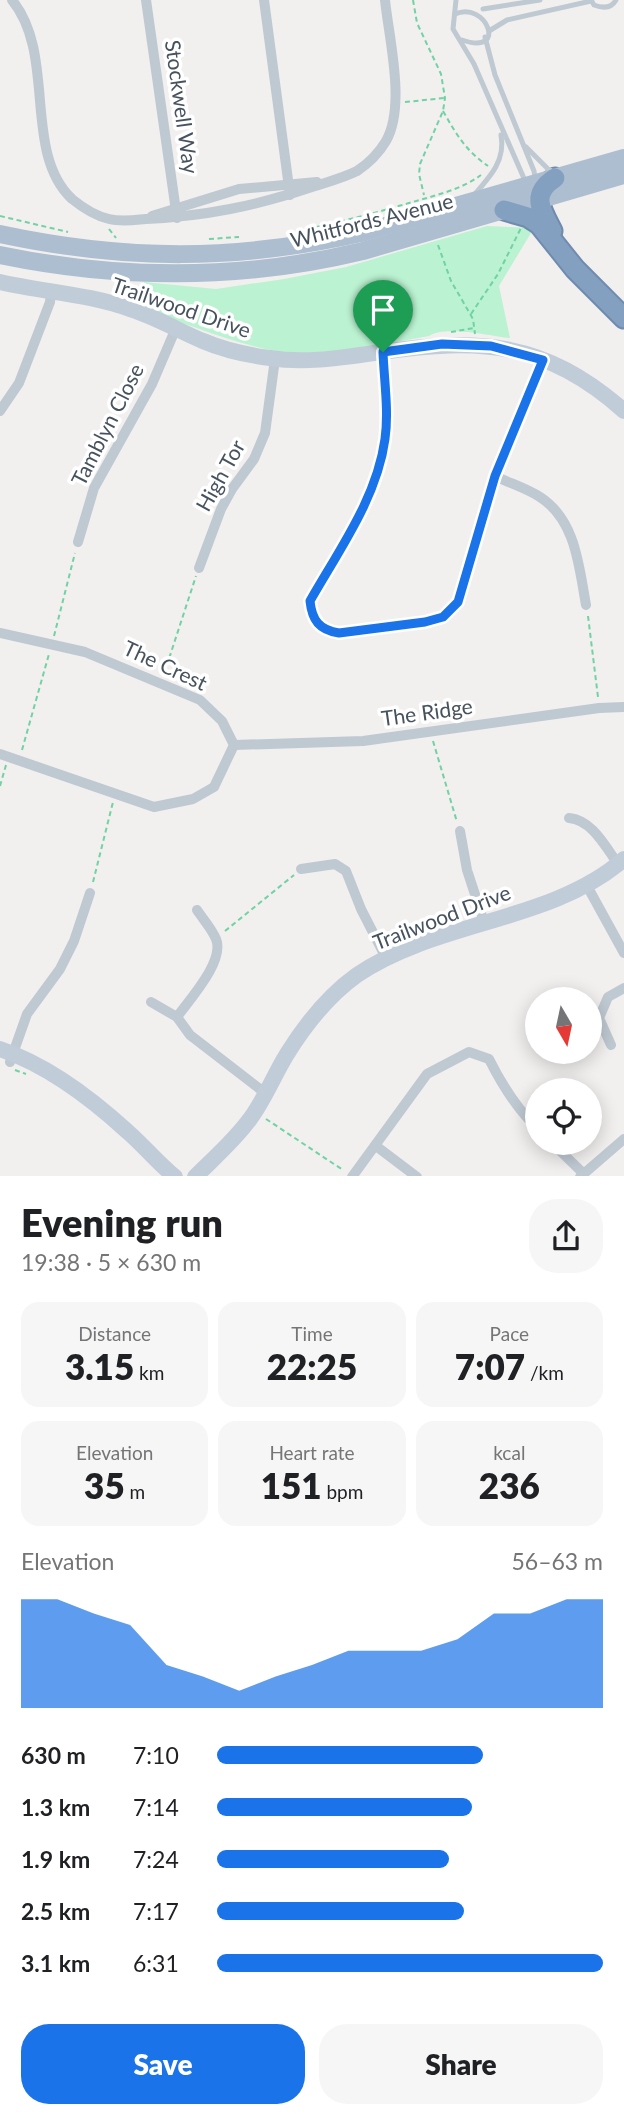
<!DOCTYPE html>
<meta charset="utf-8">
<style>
body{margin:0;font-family:Lato,sans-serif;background:#f6f6f6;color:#202124;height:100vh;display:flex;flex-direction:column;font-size:26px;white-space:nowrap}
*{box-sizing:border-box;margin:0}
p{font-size:23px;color:#757577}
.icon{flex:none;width:38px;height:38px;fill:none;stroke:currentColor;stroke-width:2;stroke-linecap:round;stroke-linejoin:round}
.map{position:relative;height:1176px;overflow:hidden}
.side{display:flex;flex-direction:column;background:#fff;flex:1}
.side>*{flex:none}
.needle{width:46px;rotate:171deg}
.fabs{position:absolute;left:525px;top:987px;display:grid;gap:14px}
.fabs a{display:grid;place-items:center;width:77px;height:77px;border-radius:50%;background:#fff;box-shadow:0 4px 18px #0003;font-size:35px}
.pin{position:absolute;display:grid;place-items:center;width:60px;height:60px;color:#fff;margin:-72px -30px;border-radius:50% 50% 50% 0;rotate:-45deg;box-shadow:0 0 7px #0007}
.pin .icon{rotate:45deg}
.round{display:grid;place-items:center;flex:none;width:74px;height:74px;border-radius:28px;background:#f6f6f6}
.overview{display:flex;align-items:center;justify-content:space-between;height:119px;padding:0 21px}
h1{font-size:38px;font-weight:800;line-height:52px}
.metrics{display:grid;grid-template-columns:repeat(3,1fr);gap:10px;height:119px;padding:7px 21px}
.metrics div{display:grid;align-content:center;border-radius:18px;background:#f6f6f6;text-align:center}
.metrics b{font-size:35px;font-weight:800}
.metrics small{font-size:19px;font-weight:400}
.metrics p{font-size:19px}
.chart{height:196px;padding:14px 21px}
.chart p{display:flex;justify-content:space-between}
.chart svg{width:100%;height:126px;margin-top:7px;fill:#1a73e8;opacity:.7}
.button{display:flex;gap:14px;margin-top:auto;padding:14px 21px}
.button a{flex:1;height:80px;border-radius:28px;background:#1a73e8;color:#fff;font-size:28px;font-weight:800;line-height:80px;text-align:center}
.button a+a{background:#f6f6f6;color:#202124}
ul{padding:0 21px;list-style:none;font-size:23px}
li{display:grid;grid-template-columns:112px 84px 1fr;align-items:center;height:52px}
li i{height:18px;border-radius:9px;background:#1a73e8}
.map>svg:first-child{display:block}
.green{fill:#bbf2d1}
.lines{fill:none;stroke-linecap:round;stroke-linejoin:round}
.highway-casing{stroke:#6f8bad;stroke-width:23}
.path{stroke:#71d2a4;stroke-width:2;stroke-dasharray:5 3.5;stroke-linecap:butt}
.lane{stroke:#bfc9d2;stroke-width:5}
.street{stroke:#bfc9d2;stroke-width:10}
.secondary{stroke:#c1ccd9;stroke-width:16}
.primary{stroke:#adbed0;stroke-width:18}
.highway{stroke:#84a0c1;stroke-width:19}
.route-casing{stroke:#fff;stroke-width:14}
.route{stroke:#1a73e8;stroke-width:9}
.labels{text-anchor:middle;stroke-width:7;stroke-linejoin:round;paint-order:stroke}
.street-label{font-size:21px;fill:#46525e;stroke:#fff}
</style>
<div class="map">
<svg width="624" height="1177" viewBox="0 0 624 1177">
<rect width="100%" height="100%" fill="#f2efef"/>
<!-- green -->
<path class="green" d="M 487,226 L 534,228 L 499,286 L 510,338 C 491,336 445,325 429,336 C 388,343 331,357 290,353 C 240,347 188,324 141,308 L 144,282 L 216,289 L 284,279 L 346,267 Z"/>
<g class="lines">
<!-- highway casing -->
<g class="highway-casing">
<g id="highway">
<path d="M 504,210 L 528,217 L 539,224 L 575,269 L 624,318"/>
<path d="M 552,231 C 541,210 530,194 555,178"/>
</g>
</g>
<!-- path -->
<g class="path">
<path d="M 413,0 L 417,23 L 441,74 L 445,98 L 443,111 L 420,164 L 419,174 L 424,195"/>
<path d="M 405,102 L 445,98"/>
<path d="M 443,111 C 456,134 466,151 488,166"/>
<path d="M 0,216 L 68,232"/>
<path d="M 109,229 L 116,238"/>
<path d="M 307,229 C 341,222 375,213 409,203 C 433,196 461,190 481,175"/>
<path d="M 209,239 L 239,237"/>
<path d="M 438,245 L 451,281 L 473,319 L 475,334"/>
<path d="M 471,314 L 498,274 L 521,228"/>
<path d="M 451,332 L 474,328"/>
<path d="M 588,616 L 598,697"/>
<path d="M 54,636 L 75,553"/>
<path d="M 164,674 L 196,576"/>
<path d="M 433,741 L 457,822"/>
<path d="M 22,750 L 49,654"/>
<path d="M 0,786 L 6,765"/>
<path d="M 93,882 L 113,802"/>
<path d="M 225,931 L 294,875"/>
<path d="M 15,1070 L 26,1074"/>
<path d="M 266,1119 L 343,1170"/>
</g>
<!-- lane -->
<g class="lane">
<path d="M 456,0 L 453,29 L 474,64 L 526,183"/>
<path d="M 591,0 L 594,5 C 602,8 611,9 616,0"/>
<path d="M 483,9 L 540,0"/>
<path d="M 455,14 C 486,0 509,56 462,40"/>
<path d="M 489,31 L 507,20 L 591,1"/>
<path d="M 485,37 L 495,75 L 534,171 L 535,178"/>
<path d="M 526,147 L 548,169 L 555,173"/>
<path d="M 473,196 C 489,178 506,161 501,135"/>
</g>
<!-- street -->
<g class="street">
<path d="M 12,0 C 57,55 22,152 72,199 C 83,208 96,216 109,219 C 122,222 134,220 146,219 C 206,216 255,206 312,187 C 327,182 343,178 357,171 C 369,163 379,153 386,141 C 406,106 389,39 385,0"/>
<path d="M 146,0 L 177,218"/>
<path d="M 264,0 L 290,195"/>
<path d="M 152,216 L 239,189 L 317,182"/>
<path d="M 383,352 C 384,380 389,411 385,439 C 377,499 339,550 310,601 C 312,620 319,630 339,633 L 425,622 L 443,617 L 458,602 L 495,476 L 543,360"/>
<path d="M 0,411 L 19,383 L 50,302 L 51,292"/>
<path d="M 495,476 C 509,483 526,488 540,497 C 576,520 579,567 586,605"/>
<path d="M 78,542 L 94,488 L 152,384 L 176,328"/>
<path d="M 199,568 L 221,509 L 232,489 L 254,459 L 265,433 L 275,359"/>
<path d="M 0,633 L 85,652 L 200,700 L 222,721 L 234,745 L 214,787 L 193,799 L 154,807 L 0,754"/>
<path d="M 234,745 L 363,741 L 599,708 L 624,707"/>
<path d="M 569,818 C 592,820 605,846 618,864"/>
<path d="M 460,831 L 467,870 L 484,922"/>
<path d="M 301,869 L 335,864 L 346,871 L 361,909 L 386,958"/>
<path d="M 586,884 L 624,953"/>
<path d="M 151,1002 L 177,1017 L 190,1035 L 265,1093"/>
<path d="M 177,1017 C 190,999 225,961 216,939 C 212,929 203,919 197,910"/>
<path d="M 611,1045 L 599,1018 L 608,997 L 624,988"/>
<path d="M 10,1062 L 27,1014 L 60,969 L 74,941 L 90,893"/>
<path d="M 552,1143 L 583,1173"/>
<path d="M 376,1146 L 417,1177"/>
<path d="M 352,1177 L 427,1074 L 469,1052 L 489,1059 C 502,1085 516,1108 537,1128"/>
<path d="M 580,1177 L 624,1139"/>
</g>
<!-- secondary -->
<g class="secondary">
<path d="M 0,282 C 43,292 89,294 130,309 C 156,317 179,331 203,341 C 224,350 247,355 270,358 C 307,364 345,357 381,352 C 480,338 546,341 624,411"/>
<path d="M 0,1049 C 48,1065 91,1098 128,1132 C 144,1146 158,1163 175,1177"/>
<path d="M 195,1177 C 214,1158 235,1140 250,1119 C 265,1099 274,1075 287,1054 C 305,1025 329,995 357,975 C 436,921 552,922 624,859"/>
</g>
<!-- primary -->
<g class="primary">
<path d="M 0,234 C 126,261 236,261 361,233 L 624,158"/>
<path d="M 0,255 C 121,280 243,280 363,251 L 624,175"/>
</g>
<!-- highway -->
<use href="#highway" class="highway"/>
</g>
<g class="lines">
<!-- route casing -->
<g class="route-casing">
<path id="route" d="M 442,344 L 491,346 L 543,360 L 495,476 L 458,602 L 443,617 L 425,622 L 339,633 C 319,630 312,620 310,601 C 339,550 377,498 385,439 C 389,411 384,380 383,352 Z"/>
</g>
<!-- route -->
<use href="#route" class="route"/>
</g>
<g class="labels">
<!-- street labels -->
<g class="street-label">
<text transform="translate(181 107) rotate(82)" y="7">Stockwell Way</text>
<text transform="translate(372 221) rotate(-14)" y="7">Whitfords Avenue</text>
<text transform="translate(181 308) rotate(19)" y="7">Trailwood Drive</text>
<text transform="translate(108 425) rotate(-63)" y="7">Tamblyn Close</text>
<text transform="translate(221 476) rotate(-61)" y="7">High Tor</text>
<text transform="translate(165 666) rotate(25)" y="7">The Crest</text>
<text transform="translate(427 713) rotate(-8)" y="7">The Ridge</text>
<text transform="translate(442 918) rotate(-21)" y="7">Trailwood Drive</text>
</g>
</g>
</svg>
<div class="fabs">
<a><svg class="needle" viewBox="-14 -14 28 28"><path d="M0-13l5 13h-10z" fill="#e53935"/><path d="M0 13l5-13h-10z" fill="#757577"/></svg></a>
<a><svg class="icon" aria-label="locate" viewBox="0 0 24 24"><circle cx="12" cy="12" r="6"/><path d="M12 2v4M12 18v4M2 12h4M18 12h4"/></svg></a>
</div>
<div class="pin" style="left:383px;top:352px;background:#1e9e55"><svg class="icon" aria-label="arrive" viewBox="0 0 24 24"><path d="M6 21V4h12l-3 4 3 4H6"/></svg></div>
</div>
<section class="side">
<div class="overview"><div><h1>Evening run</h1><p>19:38 · 5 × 630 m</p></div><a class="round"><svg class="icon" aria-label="share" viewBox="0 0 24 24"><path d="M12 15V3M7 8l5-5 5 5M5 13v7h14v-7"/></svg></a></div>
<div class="metrics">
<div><p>Distance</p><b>3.15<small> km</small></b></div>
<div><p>Time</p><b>22:25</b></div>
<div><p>Pace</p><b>7:07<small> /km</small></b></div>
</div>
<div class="metrics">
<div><p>Elevation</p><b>35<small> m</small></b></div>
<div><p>Heart rate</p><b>151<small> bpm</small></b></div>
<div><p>kcal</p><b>236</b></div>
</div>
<div class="chart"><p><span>Elevation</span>56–63 m</p>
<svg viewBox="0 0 160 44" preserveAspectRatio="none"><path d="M0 44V6L10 6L20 11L30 15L40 29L50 33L60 38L70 33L80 29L90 24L100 24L110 24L120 20L130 11L140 11L150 6L160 6V44z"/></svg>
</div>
<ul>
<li><b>630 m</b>7:10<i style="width:69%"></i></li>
<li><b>1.3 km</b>7:14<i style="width:66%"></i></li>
<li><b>1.9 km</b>7:24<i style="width:60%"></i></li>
<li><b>2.5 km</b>7:17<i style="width:64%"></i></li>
<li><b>3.1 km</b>6:31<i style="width:100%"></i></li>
</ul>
<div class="button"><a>Save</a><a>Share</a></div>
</section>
